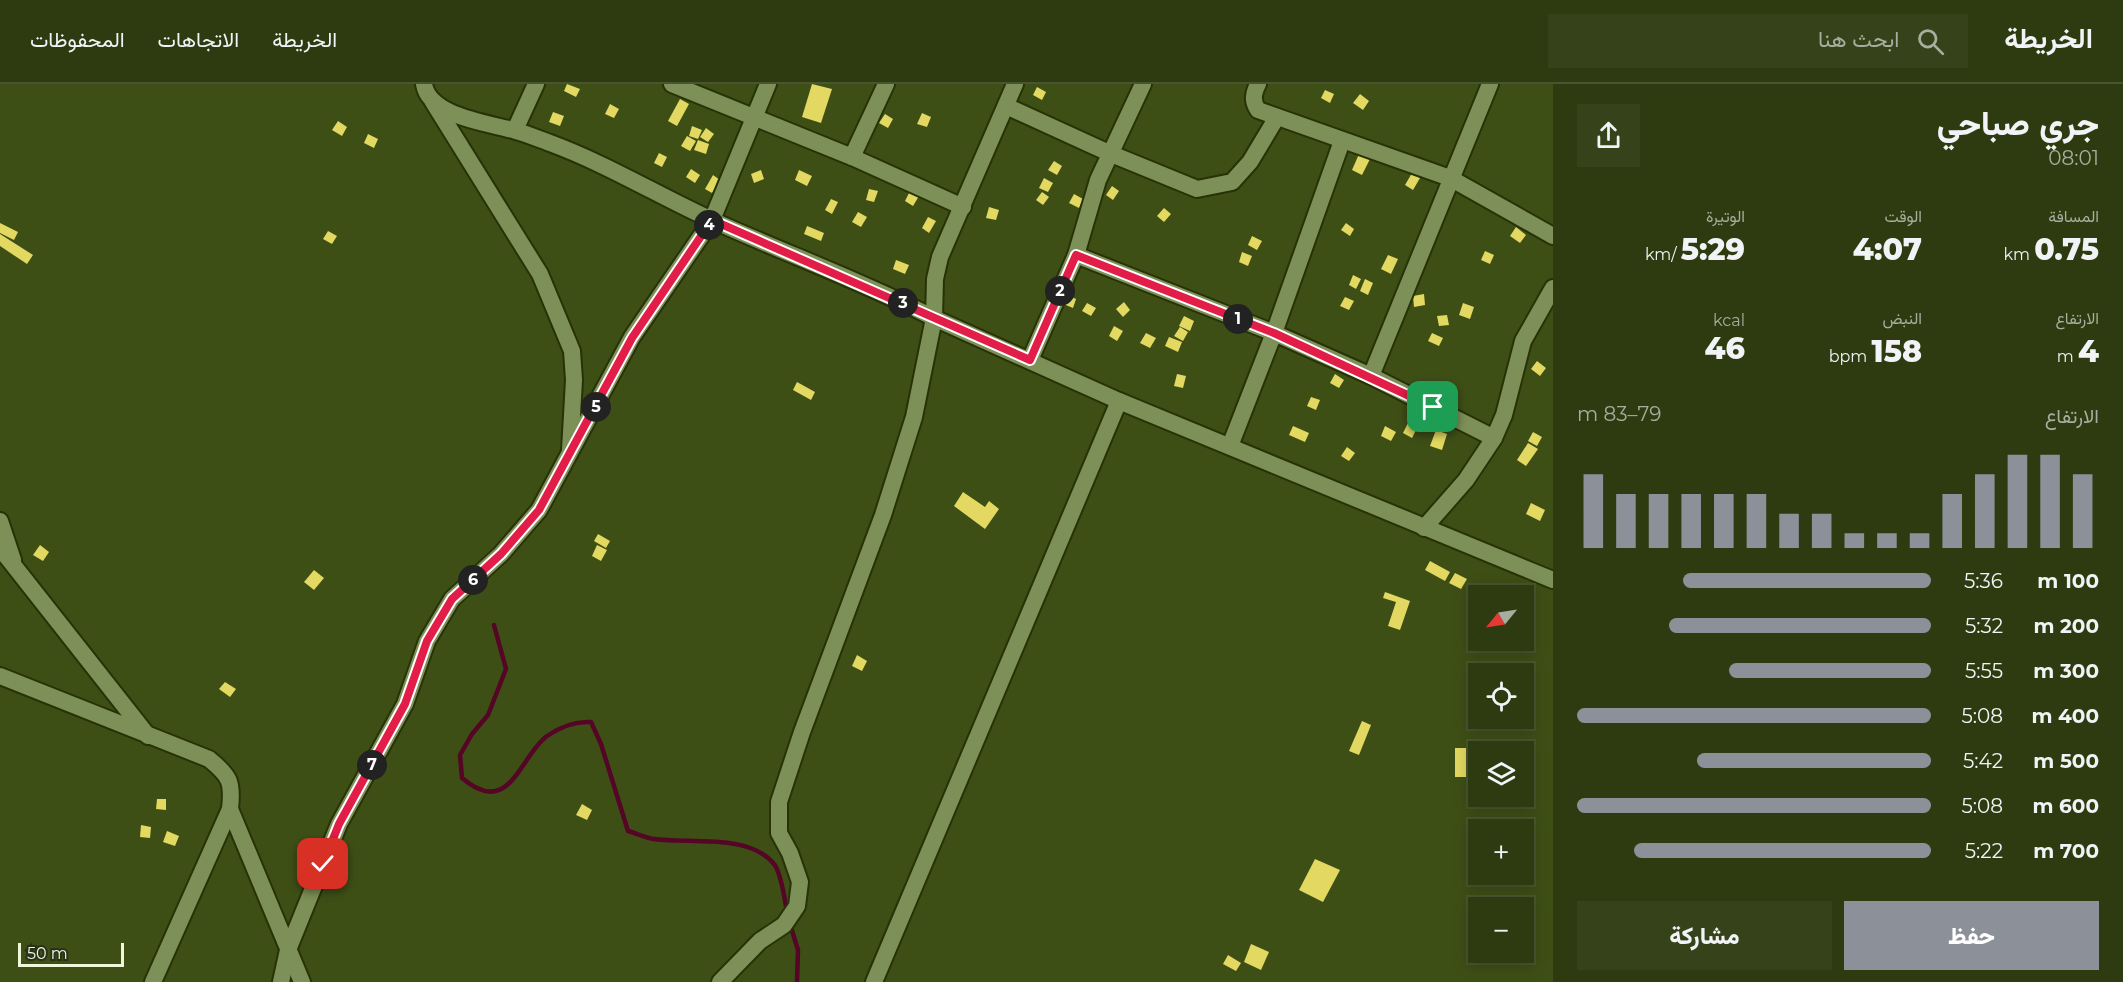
<!DOCTYPE html>
<html lang="ar">
<meta charset="utf-8">
<style>
body{margin:0;font-family:Montserrat,Vazirmatn,sans-serif;background:#364219;color:#f1f3f6;direction:rtl;height:100vh;display:flex;flex-direction:column;font-size:22px;white-space:nowrap}
*{box-sizing:border-box;margin:0}
p{font-size:20px;color:#a7ad9f}
.icon{flex:none;width:33px;height:33px;fill:none;stroke:currentColor;stroke-width:2;stroke-linecap:round;stroke-linejoin:round}
.map{position:relative;flex:1;overflow:hidden;direction:ltr}
.details{display:flex;flex-direction:column;background:#2e3b10;width:570px}
.details>*{flex:none}
.needle{width:39px;rotate:240deg}
.tools{position:absolute;left:1468px;top:501px;display:grid;gap:12px}
.tools a{display:grid;place-items:center;width:66px;height:66px;border-radius:0px;background:#2e3b10;box-shadow:0 3px 15px #0003,0 0 0 2px #495530;font-size:30px}
.scale{position:absolute;left:18px;bottom:15px;width:106px;box-sizing:border-box;padding-left:6px;border:3px solid #edf8da;border-top:0;font-size:16px;line-height:21px;white-space:nowrap;color:#edf8da;-webkit-text-stroke:4px #29311a;paint-order:stroke}
.pin{position:absolute;display:grid;place-items:center;width:51px;height:51px;color:#fff;margin:-26px;border-radius:12px;box-shadow:0 3px 9px #0006}
.km{position:absolute;width:30px;height:30px;margin:-15px;border-radius:50%;background:#222;color:#fff;font-size:16px;line-height:30px;text-align:center}
.round{display:grid;place-items:center;flex:none;width:63px;height:63px;border-radius:0px;background:#364219}
.headline{display:flex;align-items:center;justify-content:space-between;height:102px;padding:0 24px}
h1{font-size:33px;font-weight:800;line-height:45px}
.metrics{display:grid;grid-template-columns:repeat(3,1fr);gap:9px;height:102px;padding:6px 24px}
.metrics div{display:grid;align-content:center}
.metrics b{font-size:30px;font-weight:800}
.metrics small{font-size:16px;font-weight:400}
.metrics p{font-size:16px}
.chart{height:168px;padding:12px 24px}
.chart p{display:flex;justify-content:space-between}
.chart svg{width:100%;height:108px;margin-top:6px;stroke:#8c9099;stroke-width:6}
.primary-button{display:flex;gap:12px;margin-top:auto;padding:12px 24px}
.primary-button a{flex:1;height:69px;border-radius:0px;background:#8c9099;color:#fff;font-size:24px;font-weight:800;line-height:69px;text-align:center}
.primary-button a+a{background:#364219;color:#f1f3f6}
ul{padding:0 24px;list-style:none;font-size:20px}
li{display:grid;grid-template-columns:96px 72px 1fr;align-items:center;height:45px}
li i{height:15px;border-radius:8px;background:#8c9099}
header{display:flex;align-items:center;gap:36px;box-sizing:border-box;height:84px;padding:0 30px;background:#2e3b10;border-bottom:2px solid #495530}
header strong{font-size:28px}
nav{display:flex;gap:33px;margin-inline-start:auto;font-size:21px}
.search{width:420px;height:54px;background:#364219;display:flex;align-items:center;gap:15px;box-sizing:border-box;padding:0 21px;border-radius:0px;color:#a7ad9f;font-size:22px}
main{display:flex;flex:1;min-height:0}
.map>svg:first-child{display:block}
.lines{fill:none;stroke-linecap:round;stroke-linejoin:round}
.stream{stroke:#550525;stroke-width:4.5}
.building{fill:#e3d861}
.minor-casing{stroke:#273307;stroke-width:20}
.minor{stroke:#7c9057;stroke-width:16}
.route-casing{stroke:#fff;stroke-width:12}
.route{stroke:#e11d48;stroke-width:8}
</style>
<header>
<strong>الخريطة</strong>
<div class="search"><svg class="icon" aria-label="search" viewBox="0 0 24 24"><circle cx="10" cy="10" r="6"/><path d="M15 15l6 6"/></svg>ابحث هنا</div>
<nav><a>الخريطة</a><a>الاتجاهات</a><a>المحفوظات</a></nav>
</header>
<main>
<section class="details">
<div class="headline"><div><h1>جري صباحي</h1><p>08:01</p></div><a class="round"><svg class="icon" aria-label="share" viewBox="0 0 24 24"><path d="M12 15V3M7 8l5-5 5 5M5 13v7h14v-7"/></svg></a></div>
<div class="metrics">
<div><p>المسافة</p><b>0.75<small> km</small></b></div>
<div><p>الوقت</p><b>4:07</b></div>
<div><p>الوتيرة</p><b>5:29<small> /km</small></b></div>
</div>
<div class="metrics">
<div><p>الارتفاع</p><b>4<small> m</small></b></div>
<div><p>النبض</p><b>158<small> bpm</small></b></div>
<div><p>kcal</p><b>46</b></div>
</div>
<div class="chart"><p><span>الارتفاع</span>79–83 m</p>
<svg viewBox="0 0 160 44" preserveAspectRatio="none"><path d="M5 44V14M15 44V22M25 44V22M35 44V22M45 44V22M55 44V22M65 44V30M75 44V30M85 44V38M95 44V38M105 44V38M115 44V22M125 44V14M135 44V6M145 44V6M155 44V14"/></svg>
</div>
<ul>
<li><b>100 m</b>5:36<i style="width:70%"></i></li>
<li><b>200 m</b>5:32<i style="width:74%"></i></li>
<li><b>300 m</b>5:55<i style="width:57%"></i></li>
<li><b>400 m</b>5:08<i style="width:100%"></i></li>
<li><b>500 m</b>5:42<i style="width:66%"></i></li>
<li><b>600 m</b>5:08<i style="width:100%"></i></li>
<li><b>700 m</b>5:22<i style="width:84%"></i></li>
</ul>
<div class="primary-button"><a>حفظ</a><a>مشاركة</a></div>
</section>
<div class="map">
<svg width="1553" height="898" viewBox="0 0 1553 898">
<rect width="100%" height="100%" fill="#3e4f16"/>
<g class="lines">
<!-- stream -->
<g class="stream">
<path d="M 494,541 L 506,585 L 488,631 L 472,650 L 460,671 L 462,694 C 510,735 519,673 547,652 C 560,643 575,637 591,638 L 601,660 L 628,747 C 636,749 645,754 654,755 C 689,760 749,749 774,780 C 781,788 785,817 787,828"/>
<path d="M 790,840 L 798,866 L 797,898"/>
</g>
</g>
<!-- building -->
<g class="building">
<path d="M 567,0 L 580,5 L 576,13 L 564,7 Z"/>
<path d="M 812,0 L 832,5 L 821,39 L 802,33 Z"/>
<path d="M 1037,3 L 1046,8 L 1042,16 L 1033,11 Z"/>
<path d="M 1325,6 L 1334,10 L 1330,19 L 1321,14 Z"/>
<path d="M 1360,10 L 1369,17 L 1363,26 L 1353,19 Z"/>
<path d="M 680,15 L 689,20 L 677,42 L 668,37 Z"/>
<path d="M 610,20 L 619,25 L 614,34 L 605,30 Z"/>
<path d="M 553,28 L 564,32 L 560,42 L 549,38 Z"/>
<path d="M 922,29 L 931,33 L 927,43 L 917,40 Z"/>
<path d="M 885,30 L 893,35 L 888,44 L 879,39 Z"/>
<path d="M 338,37 L 347,43 L 342,52 L 332,46 Z"/>
<path d="M 692,42 L 702,46 L 698,55 L 689,52 Z"/>
<path d="M 706,44 L 714,50 L 708,58 L 700,53 Z"/>
<path d="M 368,50 L 378,55 L 374,64 L 364,59 Z"/>
<path d="M 687,52 L 696,57 L 690,67 L 681,62 Z"/>
<path d="M 698,56 L 709,60 L 706,70 L 694,66 Z"/>
<path d="M 659,69 L 667,73 L 662,83 L 654,79 Z"/>
<path d="M 1359,70 L 1370,75 L 1362,91 L 1352,86 Z"/>
<path d="M 1054,77 L 1062,82 L 1057,91 L 1048,86 Z"/>
<path d="M 691,85 L 700,91 L 695,99 L 686,93 Z"/>
<path d="M 761,86 L 764,95 L 754,99 L 751,90 Z"/>
<path d="M 799,86 L 812,92 L 807,102 L 795,96 Z"/>
<path d="M 1412,89 L 1420,94 L 1413,106 L 1405,101 Z"/>
<path d="M 713,91 L 720,96 L 712,109 L 705,105 Z"/>
<path d="M 1044,94 L 1053,99 L 1048,108 L 1039,104 Z"/>
<path d="M 1112,102 L 1119,107 L 1113,116 L 1106,111 Z"/>
<path d="M 869,105 L 878,107 L 874,118 L 866,116 Z"/>
<path d="M 910,107 L 919,112 L 913,122 L 905,117 Z"/>
<path d="M 1042,108 L 1049,113 L 1043,121 L 1036,116 Z"/>
<path d="M 1074,110 L 1083,115 L 1079,124 L 1069,119 Z"/>
<path d="M 831,115 L 838,118 L 832,130 L 825,126 Z"/>
<path d="M 989,123 L 999,126 L 996,136 L 986,134 Z"/>
<path d="M 1164,124 L 1171,130 L 1164,138 L 1157,132 Z"/>
<path d="M 858,128 L 867,133 L 861,143 L 852,138 Z"/>
<path d="M 928,133 L 936,137 L 929,149 L 922,144 Z"/>
<path d="M 0,139 L 18,148 L 14,156 L 0,149 Z"/>
<path d="M 1346,139 L 1354,145 L 1350,152 L 1341,146 Z"/>
<path d="M 807,142 L 824,149 L 821,157 L 804,150 Z"/>
<path d="M 1516,143 L 1526,151 L 1520,159 L 1510,152 Z"/>
<path d="M 328,147 L 337,152 L 332,160 L 323,155 Z"/>
<path d="M 0,150 L 33,171 L 27,180 L 0,162 Z"/>
<path d="M 1252,152 L 1262,157 L 1257,166 L 1248,161 Z"/>
<path d="M 1485,167 L 1494,171 L 1490,180 L 1481,176 Z"/>
<path d="M 1242,168 L 1252,172 L 1248,182 L 1239,178 Z"/>
<path d="M 1388,171 L 1398,175 L 1391,190 L 1381,185 Z"/>
<path d="M 896,176 L 909,181 L 905,190 L 893,185 Z"/>
<path d="M 1353,191 L 1361,195 L 1356,205 L 1349,201 Z"/>
<path d="M 1365,195 L 1373,199 L 1368,211 L 1360,207 Z"/>
<path d="M 1065,210 L 1076,215 L 1073,224 L 1061,219 Z"/>
<path d="M 1424,210 L 1425,221 L 1414,223 L 1413,212 Z"/>
<path d="M 1345,213 L 1354,217 L 1349,226 L 1340,222 Z"/>
<path d="M 1124,218 L 1130,226 L 1123,233 L 1116,225 Z"/>
<path d="M 1087,219 L 1096,224 L 1091,232 L 1082,227 Z"/>
<path d="M 1463,219 L 1474,223 L 1470,235 L 1459,231 Z"/>
<path d="M 1447,231 L 1449,241 L 1439,242 L 1437,232 Z"/>
<path d="M 1184,232 L 1194,237 L 1190,247 L 1179,242 Z"/>
<path d="M 1114,242 L 1123,247 L 1117,257 L 1109,252 Z"/>
<path d="M 1180,243 L 1188,248 L 1183,257 L 1174,252 Z"/>
<path d="M 1146,249 L 1156,254 L 1150,264 L 1140,259 Z"/>
<path d="M 1432,249 L 1443,254 L 1439,262 L 1428,257 Z"/>
<path d="M 1169,253 L 1182,258 L 1178,268 L 1165,262 Z"/>
<path d="M 1537,277 L 1546,284 L 1540,292 L 1531,285 Z"/>
<path d="M 1177,290 L 1186,292 L 1183,304 L 1174,302 Z"/>
<path d="M 1335,290 L 1344,296 L 1339,304 L 1330,299 Z"/>
<path d="M 797,298 L 815,308 L 811,316 L 793,306 Z"/>
<path d="M 1311,313 L 1320,316 L 1316,326 L 1307,322 Z"/>
<path d="M 1410,335 L 1419,340 L 1412,354 L 1403,349 Z"/>
<path d="M 1293,342 L 1309,349 L 1305,358 L 1289,351 Z"/>
<path d="M 1385,342 L 1396,348 L 1391,357 L 1381,352 Z"/>
<path d="M 1436,346 L 1447,350 L 1442,366 L 1430,362 Z"/>
<path d="M 1533,348 L 1542,353 L 1537,362 L 1528,357 Z"/>
<path d="M 1528,359 L 1538,365 L 1526,382 L 1517,376 Z"/>
<path d="M 1347,363 L 1355,369 L 1349,377 L 1341,372 Z"/>
<path d="M 963,408 L 985,423 L 989,417 L 999,425 L 985,445 L 954,422 Z"/>
<path d="M 1531,419 L 1545,426 L 1540,437 L 1526,430 Z"/>
<path d="M 598,450 L 610,457 L 606,464 L 594,457 Z"/>
<path d="M 40,461 L 49,468 L 43,477 L 33,471 Z"/>
<path d="M 597,461 L 607,466 L 601,477 L 592,472 Z"/>
<path d="M 1430,477 L 1450,488 L 1445,497 L 1425,486 Z"/>
<path d="M 314,486 L 324,494 L 314,506 L 304,498 Z"/>
<path d="M 1455,489 L 1467,495 L 1461,505 L 1449,499 Z"/>
<path d="M 1385,508 L 1410,517 L 1400,546 L 1388,542 L 1396,518 L 1383,514 Z"/>
<path d="M 857,571 L 867,577 L 862,587 L 852,582 Z"/>
<path d="M 225,598 L 236,605 L 230,613 L 219,605 Z"/>
<path d="M 1362,637 L 1371,641 L 1359,671 L 1349,667 Z"/>
<rect x="1455" y="664" width="16" height="29"/>
<path d="M 157,715 L 166,715 L 166,726 L 156,725 Z"/>
<path d="M 582,720 L 592,726 L 587,736 L 576,731 Z"/>
<path d="M 141,741 L 151,743 L 150,754 L 140,753 Z"/>
<path d="M 167,747 L 179,752 L 175,762 L 163,758 Z"/>
<path d="M 1315,775 L 1340,786 L 1323,818 L 1299,806 Z"/>
<path d="M 1251,860 L 1269,868 L 1261,886 L 1244,878 Z"/>
<path d="M 1228,871 L 1241,879 L 1236,887 L 1223,880 Z"/>
</g>
<g class="lines">
<!-- minor casing -->
<g class="minor-casing">
<g id="minor">
<path d="M 424,0 C 429,33 490,39 516,47 C 527,50 539,55 550,59 C 607,80 659,112 714,137 C 787,170 862,197 934,234 L 914,333 L 883,431 L 802,648 L 779,718 L 779,749 L 790,769 L 800,798 L 797,822 L 784,841 L 760,857 L 720,898"/>
<path d="M 672,0 L 852,73 L 963,123"/>
<path d="M 1015,0 L 940,173 L 935,195 L 934,234 L 1119,317 L 1553,496"/>
<path d="M 1258,0 C 1253,10 1252,17 1258,26 L 1450,94 L 1553,152"/>
<path d="M 433,18 L 540,190 L 572,267 L 574,296 L 570,366"/>
<path d="M 1006,22 L 1109,69 L 1197,105 L 1232,98 L 1250,78 L 1277,33"/>
<path d="M 515,46 L 536,0"/>
<path d="M 852,73 L 886,0"/>
<path d="M 1076,171 L 1274,249 L 1371,292 L 1494,354"/>
<path d="M 1030,276 L 1076,171 L 1098,96 L 1143,0"/>
<path d="M 1371,292 L 1490,0"/>
<path d="M 1230,362 L 1274,249 L 1342,57"/>
<path d="M 0,437 L 13,476"/>
<path d="M 1424,444 L 1466,396 L 1494,354 L 1504,331 L 1523,257 L 1553,204"/>
<path d="M 0,464 L 148,652"/>
<path d="M 0,592 L 209,675 C 230,692 233,698 230,725 L 153,898"/>
<path d="M 230,725 L 302,898"/>
<path d="M 281,898 L 288,866 L 339,740 L 405,620 L 427,557 L 452,515 L 501,470 L 539,426 L 632,253 L 712,136 L 768,0"/>
<path d="M 874,898 L 1119,317"/>
</g>
</g>
<!-- minor -->
<use href="#minor" class="minor"/>
</g>
<g class="lines">
<!-- route casing -->
<g class="route-casing">
<path id="route" d="M 323,780 L 339,740 L 405,620 L 427,557 L 452,515 L 501,470 L 539,426 L 632,254 L 712,136 L 1030,276 L 1076,171 L 1274,249 L 1433,323"/>
</g>
<!-- route -->
<use href="#route" class="route"/>
</g>
</svg>
<div class="tools">
<a><svg class="needle" viewBox="-14 -14 28 28"><path d="M0-13l5 13h-10z" fill="#e53935"/><path d="M0 13l5-13h-10z" fill="#a7ad9f"/></svg></a>
<a><svg class="icon" aria-label="locate" viewBox="0 0 24 24"><circle cx="12" cy="12" r="6"/><path d="M12 2v4M12 18v4M2 12h4M18 12h4"/></svg></a>
<a><svg class="icon" aria-label="layers" viewBox="0 0 24 24"><path d="M12 4l9 5-9 5-9-5zM3 14l9 5 9-5"/></svg></a>
<a>+</a>
<a>−</a>
</div>
<div class="scale">50 m</div>
<div class="pin" style="left:1433px;top:323px;background:#1e9e55"><svg class="icon" aria-label="arrive" viewBox="0 0 24 24"><path d="M6 21V4h12l-3 4 3 4H6"/></svg></div>
<div class="pin" style="left:323px;top:780px;background:#d93025"><svg class="icon" aria-label="check" viewBox="0 0 24 24"><path d="M5 12l5 5 9-10"/></svg></div>
<b class="km" style="left:1238px;top:235px">1</b>
<b class="km" style="left:1060px;top:207px">2</b>
<b class="km" style="left:903px;top:219px">3</b>
<b class="km" style="left:709px;top:141px">4</b>
<b class="km" style="left:596px;top:323px">5</b>
<b class="km" style="left:473px;top:496px">6</b>
<b class="km" style="left:372px;top:681px">7</b>
</div>
</main>
